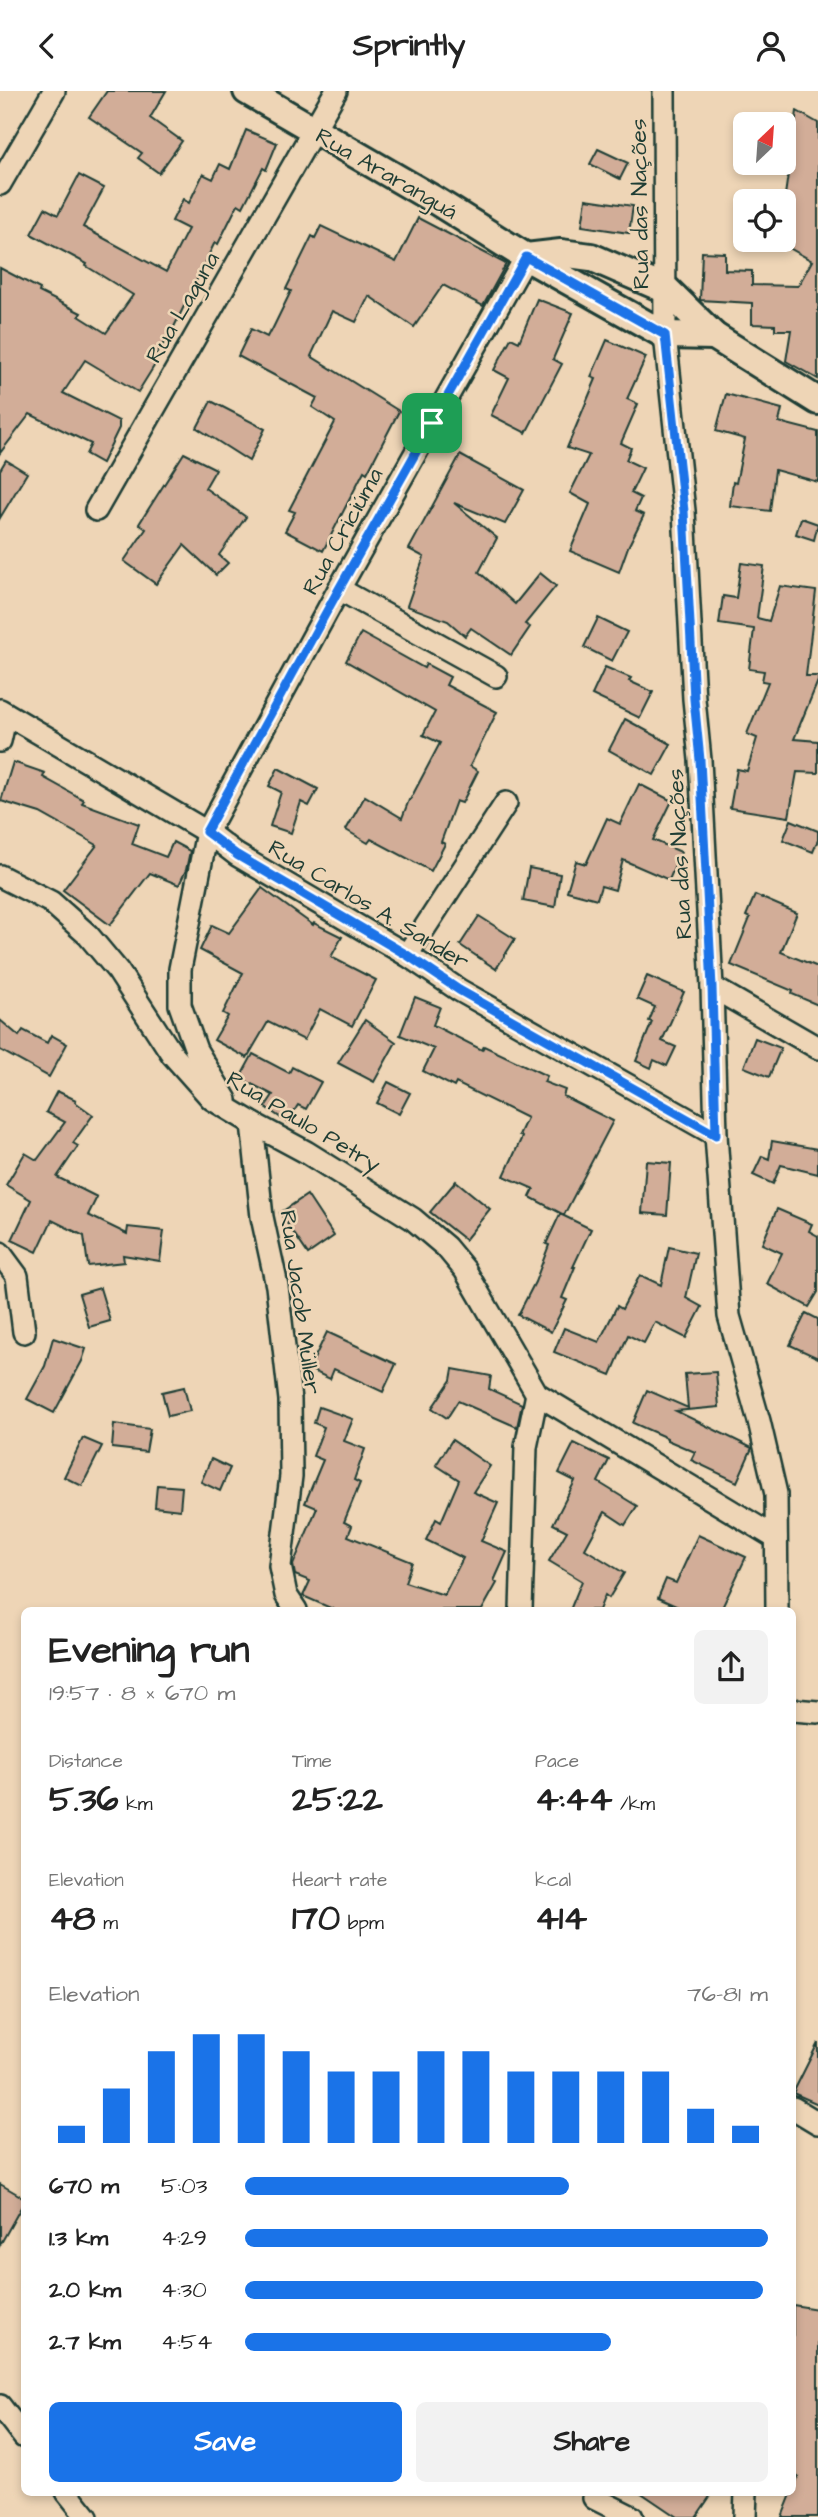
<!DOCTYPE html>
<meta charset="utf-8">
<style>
body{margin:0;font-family:"Architects Daughter",sans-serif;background:#f2f2f2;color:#222;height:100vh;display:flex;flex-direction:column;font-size:26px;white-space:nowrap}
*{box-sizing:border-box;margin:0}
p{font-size:23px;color:#767676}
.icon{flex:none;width:38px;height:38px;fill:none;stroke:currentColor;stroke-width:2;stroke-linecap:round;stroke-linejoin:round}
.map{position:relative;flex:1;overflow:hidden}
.panel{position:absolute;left:21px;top:1516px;width:775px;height:889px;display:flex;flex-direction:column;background:#fff;border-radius:10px;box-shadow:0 4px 10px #0003}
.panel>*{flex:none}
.needle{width:46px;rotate:25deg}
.buttons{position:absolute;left:733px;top:21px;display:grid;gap:14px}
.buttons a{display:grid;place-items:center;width:63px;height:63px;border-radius:10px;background:#fff;box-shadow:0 4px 10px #0003;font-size:35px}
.pin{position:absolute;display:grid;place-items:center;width:60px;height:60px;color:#fff;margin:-30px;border-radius:14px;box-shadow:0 4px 10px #0006}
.round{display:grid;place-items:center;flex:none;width:74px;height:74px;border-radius:10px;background:#f2f2f2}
.overview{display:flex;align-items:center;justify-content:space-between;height:119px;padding:0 28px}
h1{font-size:38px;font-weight:800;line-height:52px}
.metrics{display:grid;grid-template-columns:repeat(3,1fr);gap:10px;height:119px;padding:7px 28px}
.metrics div{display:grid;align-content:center}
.metrics b{font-size:35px;font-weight:800}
.metrics small{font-size:19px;font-weight:400}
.metrics p{font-size:19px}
.chart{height:196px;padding:14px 28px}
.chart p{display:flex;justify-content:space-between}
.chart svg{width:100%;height:126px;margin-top:7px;stroke:#1a73e8;stroke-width:6}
.action{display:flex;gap:14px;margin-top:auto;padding:14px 28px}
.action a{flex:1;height:80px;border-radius:10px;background:#1a73e8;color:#fff;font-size:28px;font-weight:800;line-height:80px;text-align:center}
.action a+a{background:#f2f2f2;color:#222}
ul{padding:0 28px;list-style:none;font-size:23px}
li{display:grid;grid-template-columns:112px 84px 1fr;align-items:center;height:52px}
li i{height:18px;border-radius:9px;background:#1a73e8}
header{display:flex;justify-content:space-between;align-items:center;height:91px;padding:0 28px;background:#fff;font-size:32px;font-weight:800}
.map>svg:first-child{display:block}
.building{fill:#d2ad98;stroke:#1f3d34;stroke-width:2}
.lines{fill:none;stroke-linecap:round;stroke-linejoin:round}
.minor-casing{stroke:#1f3d34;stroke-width:26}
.tertiary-casing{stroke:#1f3d34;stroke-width:32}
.minor{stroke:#eed5b6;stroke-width:21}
.tertiary{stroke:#eed5b6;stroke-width:26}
.route-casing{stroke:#fff;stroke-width:14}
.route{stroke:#1a73e8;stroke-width:9}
.labels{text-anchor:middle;stroke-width:5;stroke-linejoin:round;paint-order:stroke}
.street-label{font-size:23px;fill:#1f3d34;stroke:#eed5b6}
</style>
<header><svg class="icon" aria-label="back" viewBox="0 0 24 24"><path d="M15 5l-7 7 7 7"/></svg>Sprintly<svg class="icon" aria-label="person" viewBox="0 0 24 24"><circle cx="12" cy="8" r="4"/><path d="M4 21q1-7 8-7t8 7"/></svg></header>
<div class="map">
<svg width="818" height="2426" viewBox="0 0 818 2426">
<rect width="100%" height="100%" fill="#eed5b6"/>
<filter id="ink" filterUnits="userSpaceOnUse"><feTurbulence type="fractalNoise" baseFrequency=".0143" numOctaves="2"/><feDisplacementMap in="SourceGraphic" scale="14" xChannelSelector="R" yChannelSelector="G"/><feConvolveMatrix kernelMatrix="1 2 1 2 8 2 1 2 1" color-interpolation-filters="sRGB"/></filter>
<g filter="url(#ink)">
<!-- building -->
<g class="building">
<path d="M 107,0 L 166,0 L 150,27 L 182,50 L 159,82 L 138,67 L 142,62 L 89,26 Z"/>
<path d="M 797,20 L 818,32 L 818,288 L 786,270 L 791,239 L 775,239 L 775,234 L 752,233 L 752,212 L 700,209 L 702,161 L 725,162 L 725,179 L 752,180 L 752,194 L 798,195 L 812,170 L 784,154 L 784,111 Z"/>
<path d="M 246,39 L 277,52 L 266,79 L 263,77 L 243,116 L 238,113 L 218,153 L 215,151 L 173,238 L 152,270 L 156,272 L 138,301 L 85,269 L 63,302 L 119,330 L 119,337 L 102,372 L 86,363 L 91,353 L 30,323 L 0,362 L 0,177 L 40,198 L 39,201 L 81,222 L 79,225 L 106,242 L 133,204 L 86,175 L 87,173 L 31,143 L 45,117 L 58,124 L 79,84 L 104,97 L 83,136 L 166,181 L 188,138 L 172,130 L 183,108 L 189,112 L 203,83 L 213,88 L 220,73 L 230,78 Z"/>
<path d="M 598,58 L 628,72 L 620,88 L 590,73 Z"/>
<path d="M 586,108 L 633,115 L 629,142 L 582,135 Z"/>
<path d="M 418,127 L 506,173 L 483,215 L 443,194 L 414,236 L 369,205 L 356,231 L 332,220 L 311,265 L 399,320 L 367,382 L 364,380 L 323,460 L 285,440 L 295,421 L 289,419 L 335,331 L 312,316 L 317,307 L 238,265 L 251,238 L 267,246 L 270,240 L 271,241 L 291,200 L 286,198 L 312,145 L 315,147 L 321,135 L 396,171 Z"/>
<path d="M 537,208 L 573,222 L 553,268 L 562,273 L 526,342 L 491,324 L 509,287 L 494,279 L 511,247 L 519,251 Z"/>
<path d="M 607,249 L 646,266 L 627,308 L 638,313 L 621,352 L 631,357 L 626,369 L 643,377 L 631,402 L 641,407 L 635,420 L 644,424 L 628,456 L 619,481 L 570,460 L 590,413 L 570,402 L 589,364 L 567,357 L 596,288 L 591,286 Z"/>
<path d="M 726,303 L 782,318 L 779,331 L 818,341 L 818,391 L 775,379 L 770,420 L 730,415 L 733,391 L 736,392 L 745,348 L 716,340 Z"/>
<path d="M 211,310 L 265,338 L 249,370 L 197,337 Z"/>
<path d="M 184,362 L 216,378 L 205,397 L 246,426 L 219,464 L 228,472 L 216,484 L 184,454 L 156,493 L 124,470 L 146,438 L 139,433 Z"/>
<path d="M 460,364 L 524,399 L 505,433 L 454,412 L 497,447 L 479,481 L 515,513 L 540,482 L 556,495 L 525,533 L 530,536 L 511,564 L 471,537 L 465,545 L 448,530 L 407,515 L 424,466 L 409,458 Z"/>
<path d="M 6,369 L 27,382 L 0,427 L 0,379 Z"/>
<path d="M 801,427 L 818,433 L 814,449 L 796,443 Z"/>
<path d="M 741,472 L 764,475 L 757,527 L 769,530 L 780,495 L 816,500 L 806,585 L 818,585 L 818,590 L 794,648 L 818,650 L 818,682 L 797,681 L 789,726 L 730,717 L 737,678 L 747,680 L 757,647 L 747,643 L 768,591 L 762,590 L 764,580 L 749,578 L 754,538 L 719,533 L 723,505 L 736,507 Z"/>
<path d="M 598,527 L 627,541 L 612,570 L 584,556 Z"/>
<path d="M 361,542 L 424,577 L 426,573 L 450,586 L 446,594 L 497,621 L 470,675 L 478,680 L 462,712 L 456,710 L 441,751 L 445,753 L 431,780 L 371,748 L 368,752 L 346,739 L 365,705 L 402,727 L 409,709 L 410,709 L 440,652 L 423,644 L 435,621 L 346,570 Z"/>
<path d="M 605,576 L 631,587 L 629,590 L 653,601 L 640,627 L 592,604 Z"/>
<path d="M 625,628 L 671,653 L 654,684 L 609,659 Z"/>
<path d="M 13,671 L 45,682 L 43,686 L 84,709 L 82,712 L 139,733 L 132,753 L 166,766 L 173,751 L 190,760 L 186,779 L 179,794 L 150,782 L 110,834 L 63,799 L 97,754 L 40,722 L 1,710 Z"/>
<path d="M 278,677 L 318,698 L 309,715 L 301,711 L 291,742 L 270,735 L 281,701 L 269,695 Z"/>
<path d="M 639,693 L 672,710 L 653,749 L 681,761 L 669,789 L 623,769 L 615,799 L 601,795 L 597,808 L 567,800 L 576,770 L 586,773 L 607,727 L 620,733 Z"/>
<path d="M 791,729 L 818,740 L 818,749 L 813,761 L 783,749 Z"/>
<path d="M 529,777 L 560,783 L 555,816 L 523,810 Z"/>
<path d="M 262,797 L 313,834 L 314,832 L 342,846 L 331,866 L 376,889 L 352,935 L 320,918 L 304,949 L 268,931 L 247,967 L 214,949 L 228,925 L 223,922 L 243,882 L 200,859 L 212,834 L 229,842 Z"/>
<path d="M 755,804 L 797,822 L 781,861 L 818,876 L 818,914 L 792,903 L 793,900 L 731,874 L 750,827 L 746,825 Z"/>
<path d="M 479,825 L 515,848 L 496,878 L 460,854 Z"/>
<path d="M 647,885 L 684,901 L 662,950 L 676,956 L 667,975 L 654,969 L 651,977 L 636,970 L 652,931 L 649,930 L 655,916 L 637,908 Z"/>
<path d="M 415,906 L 440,916 L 433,934 L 482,959 L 484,955 L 547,985 L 544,991 L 565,999 L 563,1005 L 613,1030 L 564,1124 L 530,1106 L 534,1098 L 504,1085 L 522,1046 L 519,1044 L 527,1027 L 456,992 L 454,996 L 423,980 L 434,958 L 400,944 Z"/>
<path d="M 0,929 L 19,945 L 23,939 L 47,952 L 51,944 L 67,953 L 49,986 L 0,959 Z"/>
<path d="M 365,929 L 396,951 L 374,991 L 338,972 Z"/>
<path d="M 755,947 L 781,957 L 769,986 L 744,976 Z"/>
<path d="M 253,963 L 289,982 L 292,976 L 321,991 L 306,1018 L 298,1014 L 287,1031 L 265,1016 L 273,1004 L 240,987 Z"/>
<path d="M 388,991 L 410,1002 L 399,1023 L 377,1012 Z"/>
<path d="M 57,1000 L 76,1009 L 75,1011 L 93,1024 L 73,1052 L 78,1055 L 57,1086 L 97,1106 L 88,1124 L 127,1143 L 128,1136 L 164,1140 L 160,1170 L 123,1164 L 124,1171 L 88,1175 L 84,1145 L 52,1129 L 37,1161 L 12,1149 L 31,1109 L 6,1094 L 25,1062 L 37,1069 L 65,1031 L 46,1021 Z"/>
<path d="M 772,1050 L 818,1058 L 818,1083 L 781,1074 L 773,1093 L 753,1084 L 762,1065 L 769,1068 Z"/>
<path d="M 646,1070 L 671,1072 L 667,1124 L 642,1122 Z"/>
<path d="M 456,1090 L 490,1118 L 465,1149 L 430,1121 Z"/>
<path d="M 307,1104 L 334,1145 L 308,1163 L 280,1122 Z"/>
<path d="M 777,1118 L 812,1133 L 809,1140 L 818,1145 L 818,1201 L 809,1216 L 767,1193 L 782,1162 L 762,1153 Z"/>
<path d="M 560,1123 L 591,1138 L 573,1176 L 575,1176 L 562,1207 L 567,1209 L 551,1241 L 518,1224 L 535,1191 L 549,1154 L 546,1153 Z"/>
<path d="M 669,1156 L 696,1162 L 686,1207 L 702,1216 L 686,1247 L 655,1231 L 644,1252 L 628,1244 L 611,1284 L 554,1261 L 564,1237 L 599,1251 L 617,1215 L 622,1218 L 640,1184 L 661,1194 Z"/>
<path d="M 100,1197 L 110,1230 L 89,1236 L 79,1203 Z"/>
<path d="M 806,1222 L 818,1228 L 818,1267 L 790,1254 Z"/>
<path d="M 327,1241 L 396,1273 L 383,1301 L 334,1278 L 330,1288 L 309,1278 Z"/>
<path d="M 53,1247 L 86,1258 L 82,1270 L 54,1322 L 27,1308 L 45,1275 Z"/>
<path d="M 453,1278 L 491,1285 L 489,1298 L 522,1313 L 517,1336 L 458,1310 L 447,1327 L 432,1317 L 451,1289 Z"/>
<path d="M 716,1281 L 719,1316 L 676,1320 L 752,1357 L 737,1391 L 691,1369 L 695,1361 L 667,1349 L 667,1347 L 633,1332 L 647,1299 L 688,1317 L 685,1283 Z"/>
<path d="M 184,1296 L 190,1320 L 168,1325 L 162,1301 Z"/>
<path d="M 319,1316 L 353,1328 L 344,1350 L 365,1358 L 354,1389 L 360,1392 L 344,1431 L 352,1435 L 348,1445 L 412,1471 L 405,1491 L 444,1504 L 463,1467 L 426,1449 L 436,1428 L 441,1431 L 459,1389 L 436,1374 L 452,1349 L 490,1375 L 473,1401 L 498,1412 L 481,1450 L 507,1461 L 494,1490 L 497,1492 L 482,1519 L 335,1519 L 303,1505 L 310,1490 L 295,1484 L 293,1474 L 317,1417 L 305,1412 L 323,1369 L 313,1365 L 324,1336 L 314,1332 Z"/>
<path d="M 114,1333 L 150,1338 L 146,1361 L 112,1357 Z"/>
<path d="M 83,1347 L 102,1355 L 82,1395 L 64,1386 Z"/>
<path d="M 574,1352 L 609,1369 L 598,1391 L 637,1415 L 625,1434 L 605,1421 L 585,1458 L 624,1482 L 609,1507 L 605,1504 L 599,1519 L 570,1519 L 582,1490 L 549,1470 L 567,1440 L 553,1433 L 575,1390 L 559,1382 Z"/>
<path d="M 211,1368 L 230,1377 L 220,1400 L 201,1391 Z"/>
<path d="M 157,1394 L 182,1396 L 180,1419 L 155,1416 Z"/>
<path d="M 698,1444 L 746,1466 L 721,1519 L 685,1519 L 658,1507 L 666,1488 L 676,1492 Z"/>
<path d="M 818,1952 L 818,2013 L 793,2002 Z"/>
<path d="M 0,2093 L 24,2107 L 24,2111 L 0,2154 Z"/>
<path d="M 793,2214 L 818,2218 L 818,2426 L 782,2426 L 798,2386 L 793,2383 Z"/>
<path d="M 640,2401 L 713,2401 L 696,2426 L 677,2426 Z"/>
</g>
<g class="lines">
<!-- minor casing -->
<g class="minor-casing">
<g id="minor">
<path d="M 664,0 L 665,244 L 684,420 L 694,608 L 700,669 L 712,896 L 716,1044 L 729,1225 L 759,1330 L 776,1403 L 777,1519"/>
<path d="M 0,93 L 54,0"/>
<path d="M 96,419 L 336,0"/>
<path d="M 339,498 L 496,585"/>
<path d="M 0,619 L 207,741 L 237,764 L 407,864 L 459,899 L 716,1044"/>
<path d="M 0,650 L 6,623"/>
<path d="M 0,785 L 51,811 L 88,844 L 118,880 L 172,963 L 212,1008 L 252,1032 L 306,1061 L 413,1128 L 446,1156 L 465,1179 L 537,1303 L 776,1447"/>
<path d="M 407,864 L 506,712"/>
<path d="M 712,896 L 818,957"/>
<path d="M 226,1009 L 196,959 L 180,914 L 180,878 L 207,741 L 339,498 L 526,166"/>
<path d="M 252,1032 L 262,1126 L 277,1195 L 290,1309 L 291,1385 L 280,1475 L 286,1504 L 296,1519"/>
<path d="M 0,1162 L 17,1185 L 24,1241"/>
<path d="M 521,1519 L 526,1356 L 537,1303"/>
<path d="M 793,1619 L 818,1621"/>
<path d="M 793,2017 L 818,2032"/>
<path d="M 0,2315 L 24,2346"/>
<path d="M 67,2401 L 87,2426"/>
<path d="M 594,2407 L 632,2426"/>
<path d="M 745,2426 L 746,2401"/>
</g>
</g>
<!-- tertiary casing -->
<g class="tertiary-casing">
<g id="tertiary">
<path d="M 247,0 L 433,108 L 526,166 L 665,244 L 714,245"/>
<path d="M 526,166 L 561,162 L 591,166 L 667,199 L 714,245 L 818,310"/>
</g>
</g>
<!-- minor -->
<use href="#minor" class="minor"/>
<!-- tertiary -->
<use href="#tertiary" class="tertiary"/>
</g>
</g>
<g class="lines" filter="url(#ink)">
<!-- route casing -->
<g class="route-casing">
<path id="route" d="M 526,166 L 665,244 L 684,420 L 694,608 L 700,669 L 712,896 L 716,1044 L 459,899 L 407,864 L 237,764 L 206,741 L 339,498 Z"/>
</g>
<!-- route -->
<use href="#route" class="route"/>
</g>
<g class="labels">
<!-- street labels -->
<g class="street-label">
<text transform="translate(387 82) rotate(30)" y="8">Rua Araranguá</text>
<text transform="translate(639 113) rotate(-91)" y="8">Rua das Nações</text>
<text transform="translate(182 216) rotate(-60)" y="8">Rua Laguna</text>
<text transform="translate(342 440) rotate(-61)" y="8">Rua Criciúma</text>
<text transform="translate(679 763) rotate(-93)" y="8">Rua das Nações</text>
<text transform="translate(369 813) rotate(31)" y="8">Rua Carlos A. Sander</text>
<text transform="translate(304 1030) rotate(31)" y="8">Rua Paulo Petry</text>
<text transform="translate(301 1211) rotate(82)" y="8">Rua Jacob Müller</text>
</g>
</g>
</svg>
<div class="buttons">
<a><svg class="needle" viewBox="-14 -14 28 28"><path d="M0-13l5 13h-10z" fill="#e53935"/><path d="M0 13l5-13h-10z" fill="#767676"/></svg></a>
<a><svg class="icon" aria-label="locate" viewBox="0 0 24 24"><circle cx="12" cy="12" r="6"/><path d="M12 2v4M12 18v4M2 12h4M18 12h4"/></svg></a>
</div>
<div class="pin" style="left:432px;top:332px;background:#1e9e55"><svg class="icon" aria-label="arrive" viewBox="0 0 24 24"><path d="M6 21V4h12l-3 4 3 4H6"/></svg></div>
<section class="panel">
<div class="overview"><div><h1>Evening run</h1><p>19:57 · 8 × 670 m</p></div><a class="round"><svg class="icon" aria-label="share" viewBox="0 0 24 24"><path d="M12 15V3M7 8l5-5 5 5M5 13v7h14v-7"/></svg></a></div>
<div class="metrics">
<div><p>Distance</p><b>5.36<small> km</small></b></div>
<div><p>Time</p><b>25:22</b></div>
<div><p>Pace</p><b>4:44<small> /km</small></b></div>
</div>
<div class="metrics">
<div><p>Elevation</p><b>48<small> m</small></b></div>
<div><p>Heart rate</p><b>170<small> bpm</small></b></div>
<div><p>kcal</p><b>414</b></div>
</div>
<div class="chart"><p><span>Elevation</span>76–81 m</p>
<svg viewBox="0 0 160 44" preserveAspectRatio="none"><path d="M5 44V38M15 44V25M25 44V12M35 44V6M45 44V6M55 44V12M65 44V19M75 44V19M85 44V12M95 44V12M105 44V19M115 44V19M125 44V19M135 44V19M145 44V32M155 44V38"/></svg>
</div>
<ul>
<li><b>670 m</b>5:03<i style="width:62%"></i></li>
<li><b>1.3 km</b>4:29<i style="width:100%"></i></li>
<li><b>2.0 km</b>4:30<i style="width:99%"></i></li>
<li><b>2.7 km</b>4:54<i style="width:70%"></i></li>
</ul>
<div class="action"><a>Save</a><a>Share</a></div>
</section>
</div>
